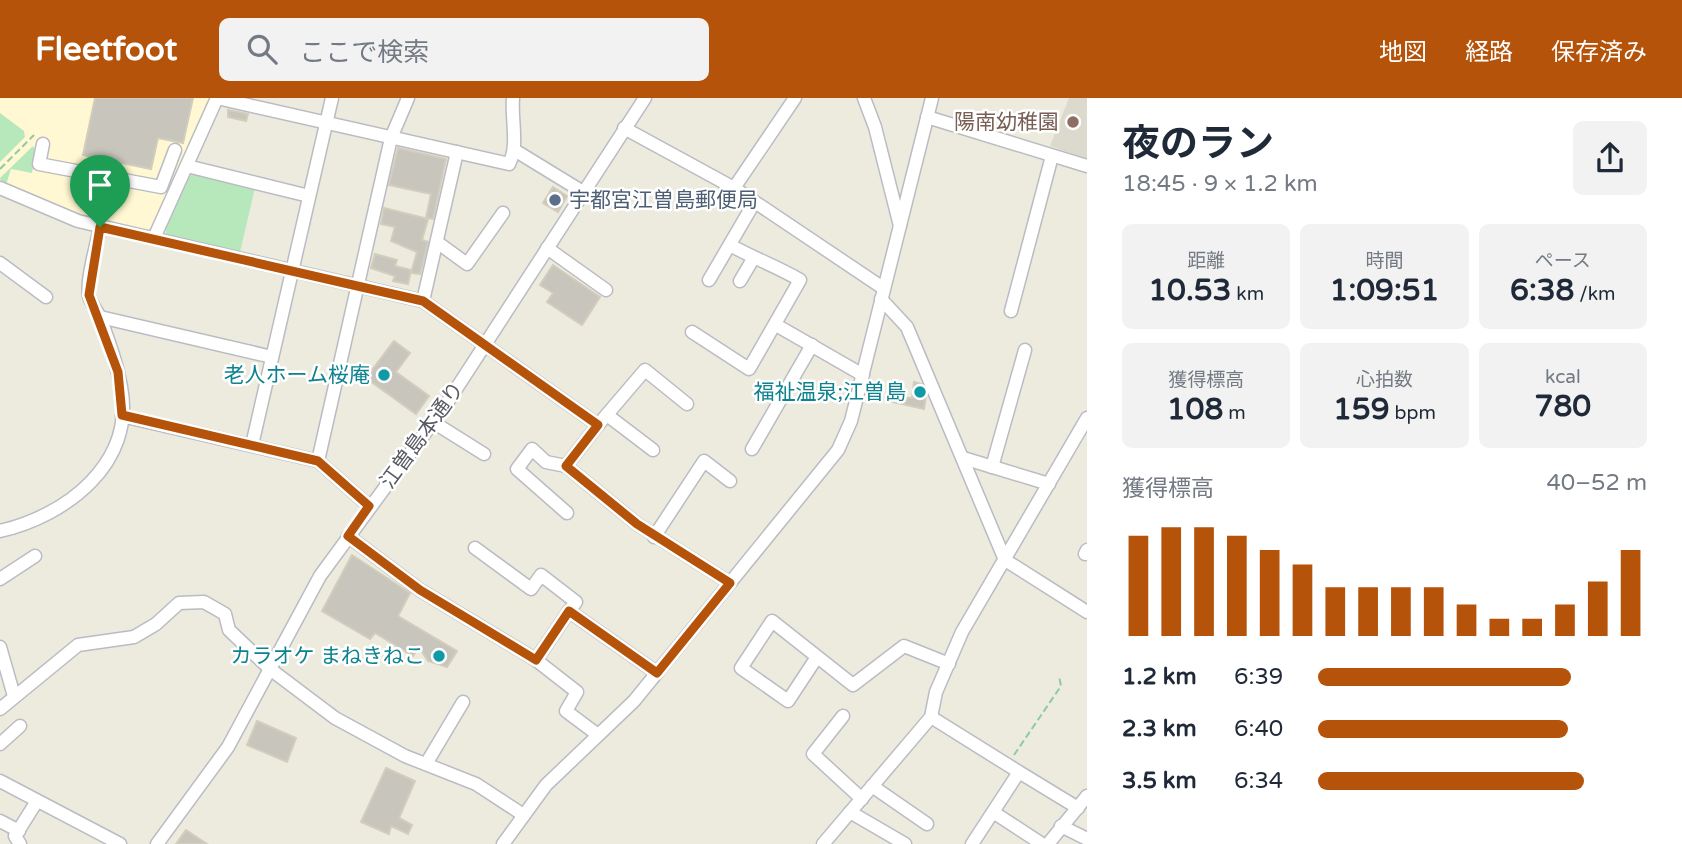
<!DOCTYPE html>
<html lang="ja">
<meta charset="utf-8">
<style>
body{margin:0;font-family:"Varela Round","Noto Sans JP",sans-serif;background:#f2f2f3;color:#1f2937;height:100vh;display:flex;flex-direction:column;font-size:26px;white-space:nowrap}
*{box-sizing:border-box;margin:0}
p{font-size:23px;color:#747a83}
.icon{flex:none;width:38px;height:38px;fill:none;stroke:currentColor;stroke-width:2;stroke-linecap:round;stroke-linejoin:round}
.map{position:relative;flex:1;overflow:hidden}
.panel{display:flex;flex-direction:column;background:#fff;width:595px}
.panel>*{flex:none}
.pin{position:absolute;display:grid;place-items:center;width:60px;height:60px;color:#fff;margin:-72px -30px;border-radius:50% 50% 50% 0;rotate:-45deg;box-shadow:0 0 7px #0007}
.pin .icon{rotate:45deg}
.round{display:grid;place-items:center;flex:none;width:74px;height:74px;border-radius:10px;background:#f2f2f3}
.overview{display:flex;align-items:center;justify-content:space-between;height:119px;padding:0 35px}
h1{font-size:38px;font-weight:700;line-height:52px}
.figures{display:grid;grid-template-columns:repeat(3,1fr);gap:10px;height:119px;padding:7px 35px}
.figures div{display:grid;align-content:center;border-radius:10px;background:#f2f2f3;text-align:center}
.figures b{font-size:30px;font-weight:700}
.figures small{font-size:19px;font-weight:400}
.figures p{font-size:19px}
.chart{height:196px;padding:14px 35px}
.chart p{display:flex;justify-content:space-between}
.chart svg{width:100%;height:126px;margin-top:7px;stroke:#b45309;stroke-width:6}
ul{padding:0 35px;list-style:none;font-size:23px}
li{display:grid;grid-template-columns:112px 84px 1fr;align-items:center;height:52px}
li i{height:18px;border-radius:9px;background:#b45309}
header{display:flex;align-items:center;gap:42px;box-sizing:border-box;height:98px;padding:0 35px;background:#b45309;color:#fff}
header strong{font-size:33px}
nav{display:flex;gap:38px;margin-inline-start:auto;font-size:24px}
.search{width:490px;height:63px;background:#f2f2f3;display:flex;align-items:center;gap:18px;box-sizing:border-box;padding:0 24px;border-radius:10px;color:#747a83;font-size:26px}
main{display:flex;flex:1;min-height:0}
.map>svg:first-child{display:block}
.commercial{fill:#fff8d2}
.education{fill:#dcdacd}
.green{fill:#b7e8bc}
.building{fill:#c8c5bc;stroke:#d2cdbc;stroke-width:2}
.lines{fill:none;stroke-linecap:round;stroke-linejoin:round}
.minor-casing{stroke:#babcc3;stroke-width:15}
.path{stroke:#90c9a5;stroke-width:2;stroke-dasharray:7 3.5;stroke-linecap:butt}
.minor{stroke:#fff;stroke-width:12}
.route-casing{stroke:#fff;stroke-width:14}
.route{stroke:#b45309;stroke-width:9}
.education-dot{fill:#8d6e63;stroke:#fff;stroke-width:2.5}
.service-dot{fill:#5c6f8a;stroke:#fff;stroke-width:2.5}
.culture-dot{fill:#0f9aa8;stroke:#fff;stroke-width:2.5}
.labels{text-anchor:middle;stroke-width:5;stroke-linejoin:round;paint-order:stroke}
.education-label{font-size:21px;fill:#785e54;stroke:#fff;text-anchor:end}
.service-label{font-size:21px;fill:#4e5e75;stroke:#fff;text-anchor:start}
.culture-label{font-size:21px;fill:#0d838f;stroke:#fff;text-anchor:end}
.street-label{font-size:21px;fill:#585b62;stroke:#fff}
</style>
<header>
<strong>Fleetfoot</strong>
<div class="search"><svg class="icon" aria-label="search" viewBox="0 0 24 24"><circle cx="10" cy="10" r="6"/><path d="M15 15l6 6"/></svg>ここで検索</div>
<nav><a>地図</a><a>経路</a><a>保存済み</a></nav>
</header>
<main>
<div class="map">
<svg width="1087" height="746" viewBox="0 0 1087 746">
<rect width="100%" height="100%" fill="#edebde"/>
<!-- commercial -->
<path class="commercial" d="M 0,0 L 209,0 L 209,8 L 154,129 L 146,132 L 83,120 L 0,85 Z"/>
<!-- education -->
<path class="education" d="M 1069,0 L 1087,0 L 1087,61 L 1050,48 Z"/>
<!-- green -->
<g class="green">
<path d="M 0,15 L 24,33 L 25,39 L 0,64 Z"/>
<path d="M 33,48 L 36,54 L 32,75 L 11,71 L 6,87 L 1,85 L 0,80 Z"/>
<path d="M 196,75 L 255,90 L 240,154 L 166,137 L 166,130 L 189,78 Z"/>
</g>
<!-- building -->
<g class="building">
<path d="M 95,0 L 193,0 L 183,45 L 158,40 L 151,71 L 83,57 Z"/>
<path d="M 228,12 L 248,16 L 246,23 L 228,19 Z"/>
<path d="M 398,50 L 446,61 L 433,121 L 426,120 L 431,96 L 389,87 Z"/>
<path d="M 553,89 L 567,98 L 558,114 L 543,105 Z"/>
<path d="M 384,110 L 428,121 L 422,142 L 428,144 L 420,176 L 411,175 L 417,154 L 391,143 L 395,129 L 381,126 Z"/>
<path d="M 375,156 L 397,162 L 395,168 L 411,172 L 408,186 L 393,183 L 395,178 L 371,170 Z"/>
<path d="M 553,167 L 600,199 L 582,227 L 547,204 L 553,195 L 540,187 Z"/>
<path d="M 394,243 L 410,255 L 396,274 L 429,298 L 416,316 L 366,280 Z"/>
<path d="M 914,284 L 922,286 L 926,298 L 924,311 L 893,304 L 894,299 L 912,300 Z"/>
<path d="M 352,457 L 410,495 L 398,518 L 457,553 L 447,569 L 428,563 L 419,549 L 413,558 L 375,535 L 370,541 L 322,513 Z"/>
<path d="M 257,623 L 296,640 L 287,664 L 247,647 Z"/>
<path d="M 386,670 L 415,683 L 399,720 L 412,727 L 408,736 L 391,728 L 389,736 L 361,724 Z"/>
<path d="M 186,732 L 207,746 L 176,746 Z"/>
</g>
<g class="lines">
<!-- minor casing -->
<g class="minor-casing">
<g id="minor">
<path d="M 864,0 L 875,29 L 900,128"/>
<path d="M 927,19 L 1087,68"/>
<path d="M 624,30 L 734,90 L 883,190"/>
<path d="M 43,46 L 39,66 L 161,89 L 175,52"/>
<path d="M 516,53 L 583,94"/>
<path d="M 187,68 L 309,98"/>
<path d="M 0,90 L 78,123 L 423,203 L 598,327 L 566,368 L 637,426 L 730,485"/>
<path d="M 734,90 L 795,0"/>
<path d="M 154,140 L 217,0 L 509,66 C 519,47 511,22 513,0"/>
<path d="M 437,144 L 467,166 L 503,115"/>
<path d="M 547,150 L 606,192"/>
<path d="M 0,165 L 46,199"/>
<path d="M 709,182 L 754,105"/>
<path d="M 740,183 L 753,161"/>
<path d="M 881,201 L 907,229 L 1005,462 L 1087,514"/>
<path d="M 423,203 L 457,54"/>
<path d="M 1011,213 L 1052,58"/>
<path d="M 100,219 L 272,259"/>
<path d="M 776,227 L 863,277"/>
<path d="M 692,234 L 749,271 L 800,182 C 776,168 753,160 730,147"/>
<path d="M 607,317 L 653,352"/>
<path d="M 122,318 L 318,363 L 369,408"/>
<path d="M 433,324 L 484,356"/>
<path d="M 598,327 L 645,272 L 687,306"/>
<path d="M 252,347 L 332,0"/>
<path d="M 752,351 L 812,247"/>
<path d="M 963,360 L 1049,386"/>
<path d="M 318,363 L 391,40 L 408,0"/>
<path d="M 566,368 L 546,364 L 532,351 L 517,371 L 567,415"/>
<path d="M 992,369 L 1025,252"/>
<path d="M 0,433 C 66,418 136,365 121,289 C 117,266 109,244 101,222 C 98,214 91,206 89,198 C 86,182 97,146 100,129"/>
<path d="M 348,438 L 420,492 L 536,562 L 569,513 L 657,575"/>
<path d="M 654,439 L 704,363 L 730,383"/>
<path d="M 475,450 L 531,491 L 541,477 L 576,504 L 569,513"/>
<path d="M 1085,456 L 1087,452"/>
<path d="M 0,481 L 35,458"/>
<path d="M 0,549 L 14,598"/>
<path d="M 817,559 L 788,603 L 741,570 L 772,523 L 853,587 L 904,548 L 949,566"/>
<path d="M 536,562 L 577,594 L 566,613 L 598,637"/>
<path d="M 0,611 L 78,547 L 134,539 L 156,526 L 179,505 L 204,504 L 225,516 L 229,532 L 270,571 L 335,620 L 405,658 L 476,686 L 522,716"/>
<path d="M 843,618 L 813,656 L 862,701"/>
<path d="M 931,619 L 1019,674"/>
<path d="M 0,646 L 20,628"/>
<path d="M 426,666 L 463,604"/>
<path d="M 0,683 L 120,746"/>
<path d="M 872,688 L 927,726"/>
<path d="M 850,714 L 905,746"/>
<path d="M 993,714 L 1042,746"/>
<path d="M 0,723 L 19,733"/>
<path d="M 1061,728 L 1087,741"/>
<path d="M 20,746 L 15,738 L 37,703"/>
<path d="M 157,746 L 228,649 L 320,478 L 447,305 L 645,0"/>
<path d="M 503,746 L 546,687 L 634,603 L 838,352 L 851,323 L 932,0"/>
<path d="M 823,746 L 931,619 L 936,594 L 962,534 L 1087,320"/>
<path d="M 972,746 L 1019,674 L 1078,710"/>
<path d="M 1048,746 L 1087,698"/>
</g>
</g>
<!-- path -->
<g class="path">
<path d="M 0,71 L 34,37"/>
<path d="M 1014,657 L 1061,588 L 1059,578"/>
</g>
<!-- minor -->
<use href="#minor" class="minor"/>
</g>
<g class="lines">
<!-- route casing -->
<g class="route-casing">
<path id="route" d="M 100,129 L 423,203 L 598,327 L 566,368 L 637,426 L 730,485 L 657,575 L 569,513 L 536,562 L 420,492 L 348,438 L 369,408 L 318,363 L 122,317 L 118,274 L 89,197 Z"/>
</g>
<!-- route -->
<use href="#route" class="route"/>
</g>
<!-- markers -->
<circle class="education-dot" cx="1073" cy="24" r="7"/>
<circle class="service-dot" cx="555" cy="102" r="7"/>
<g class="culture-dot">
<circle cx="384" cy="277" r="7"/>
<circle cx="920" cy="294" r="7"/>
<circle cx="439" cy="558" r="7"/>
</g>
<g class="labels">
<!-- education labels -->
<g class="education-label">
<text x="1059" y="31">陽南幼稚園</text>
</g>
<!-- service labels -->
<g class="service-label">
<text x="569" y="109">宇都宮江曽島郵便局</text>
</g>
<!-- culture labels -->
<g class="culture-label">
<text x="370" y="284">老人ホーム桜庵</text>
<text x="906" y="301">福祉温泉;江曽島</text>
<text x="425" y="565">カラオケ まねきねこ</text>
</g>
<!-- street labels -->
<g class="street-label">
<text transform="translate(422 337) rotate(-54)" y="7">江曽島本通り</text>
</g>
</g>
</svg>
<div class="pin" style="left:100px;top:129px;background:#1e9e55"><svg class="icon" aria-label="arrive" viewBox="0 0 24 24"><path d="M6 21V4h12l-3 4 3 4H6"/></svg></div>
</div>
<section class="panel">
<div class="overview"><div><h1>夜のラン</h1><p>18:45 · 9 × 1.2 km</p></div><a class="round"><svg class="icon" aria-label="share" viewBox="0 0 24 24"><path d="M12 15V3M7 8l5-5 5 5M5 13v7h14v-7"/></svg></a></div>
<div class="figures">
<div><p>距離</p><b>10.53<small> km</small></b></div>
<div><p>時間</p><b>1:09:51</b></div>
<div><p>ペース</p><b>6:38<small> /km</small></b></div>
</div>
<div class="figures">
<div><p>獲得標高</p><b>108<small> m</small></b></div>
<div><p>心拍数</p><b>159<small> bpm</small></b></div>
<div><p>kcal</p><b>780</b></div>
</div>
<div class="chart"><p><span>獲得標高</span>40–52 m</p>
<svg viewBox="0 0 160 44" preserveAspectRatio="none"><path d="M5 44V9M15 44V6M25 44V6M35 44V9M45 44V14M55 44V19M65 44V27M75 44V27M85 44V27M95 44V27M105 44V33M115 44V38M125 44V38M135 44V33M145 44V25M155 44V14"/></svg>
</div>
<ul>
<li><b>1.2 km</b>6:39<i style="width:77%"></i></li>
<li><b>2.3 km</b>6:40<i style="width:76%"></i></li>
<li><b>3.5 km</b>6:34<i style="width:81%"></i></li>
</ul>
</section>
</main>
